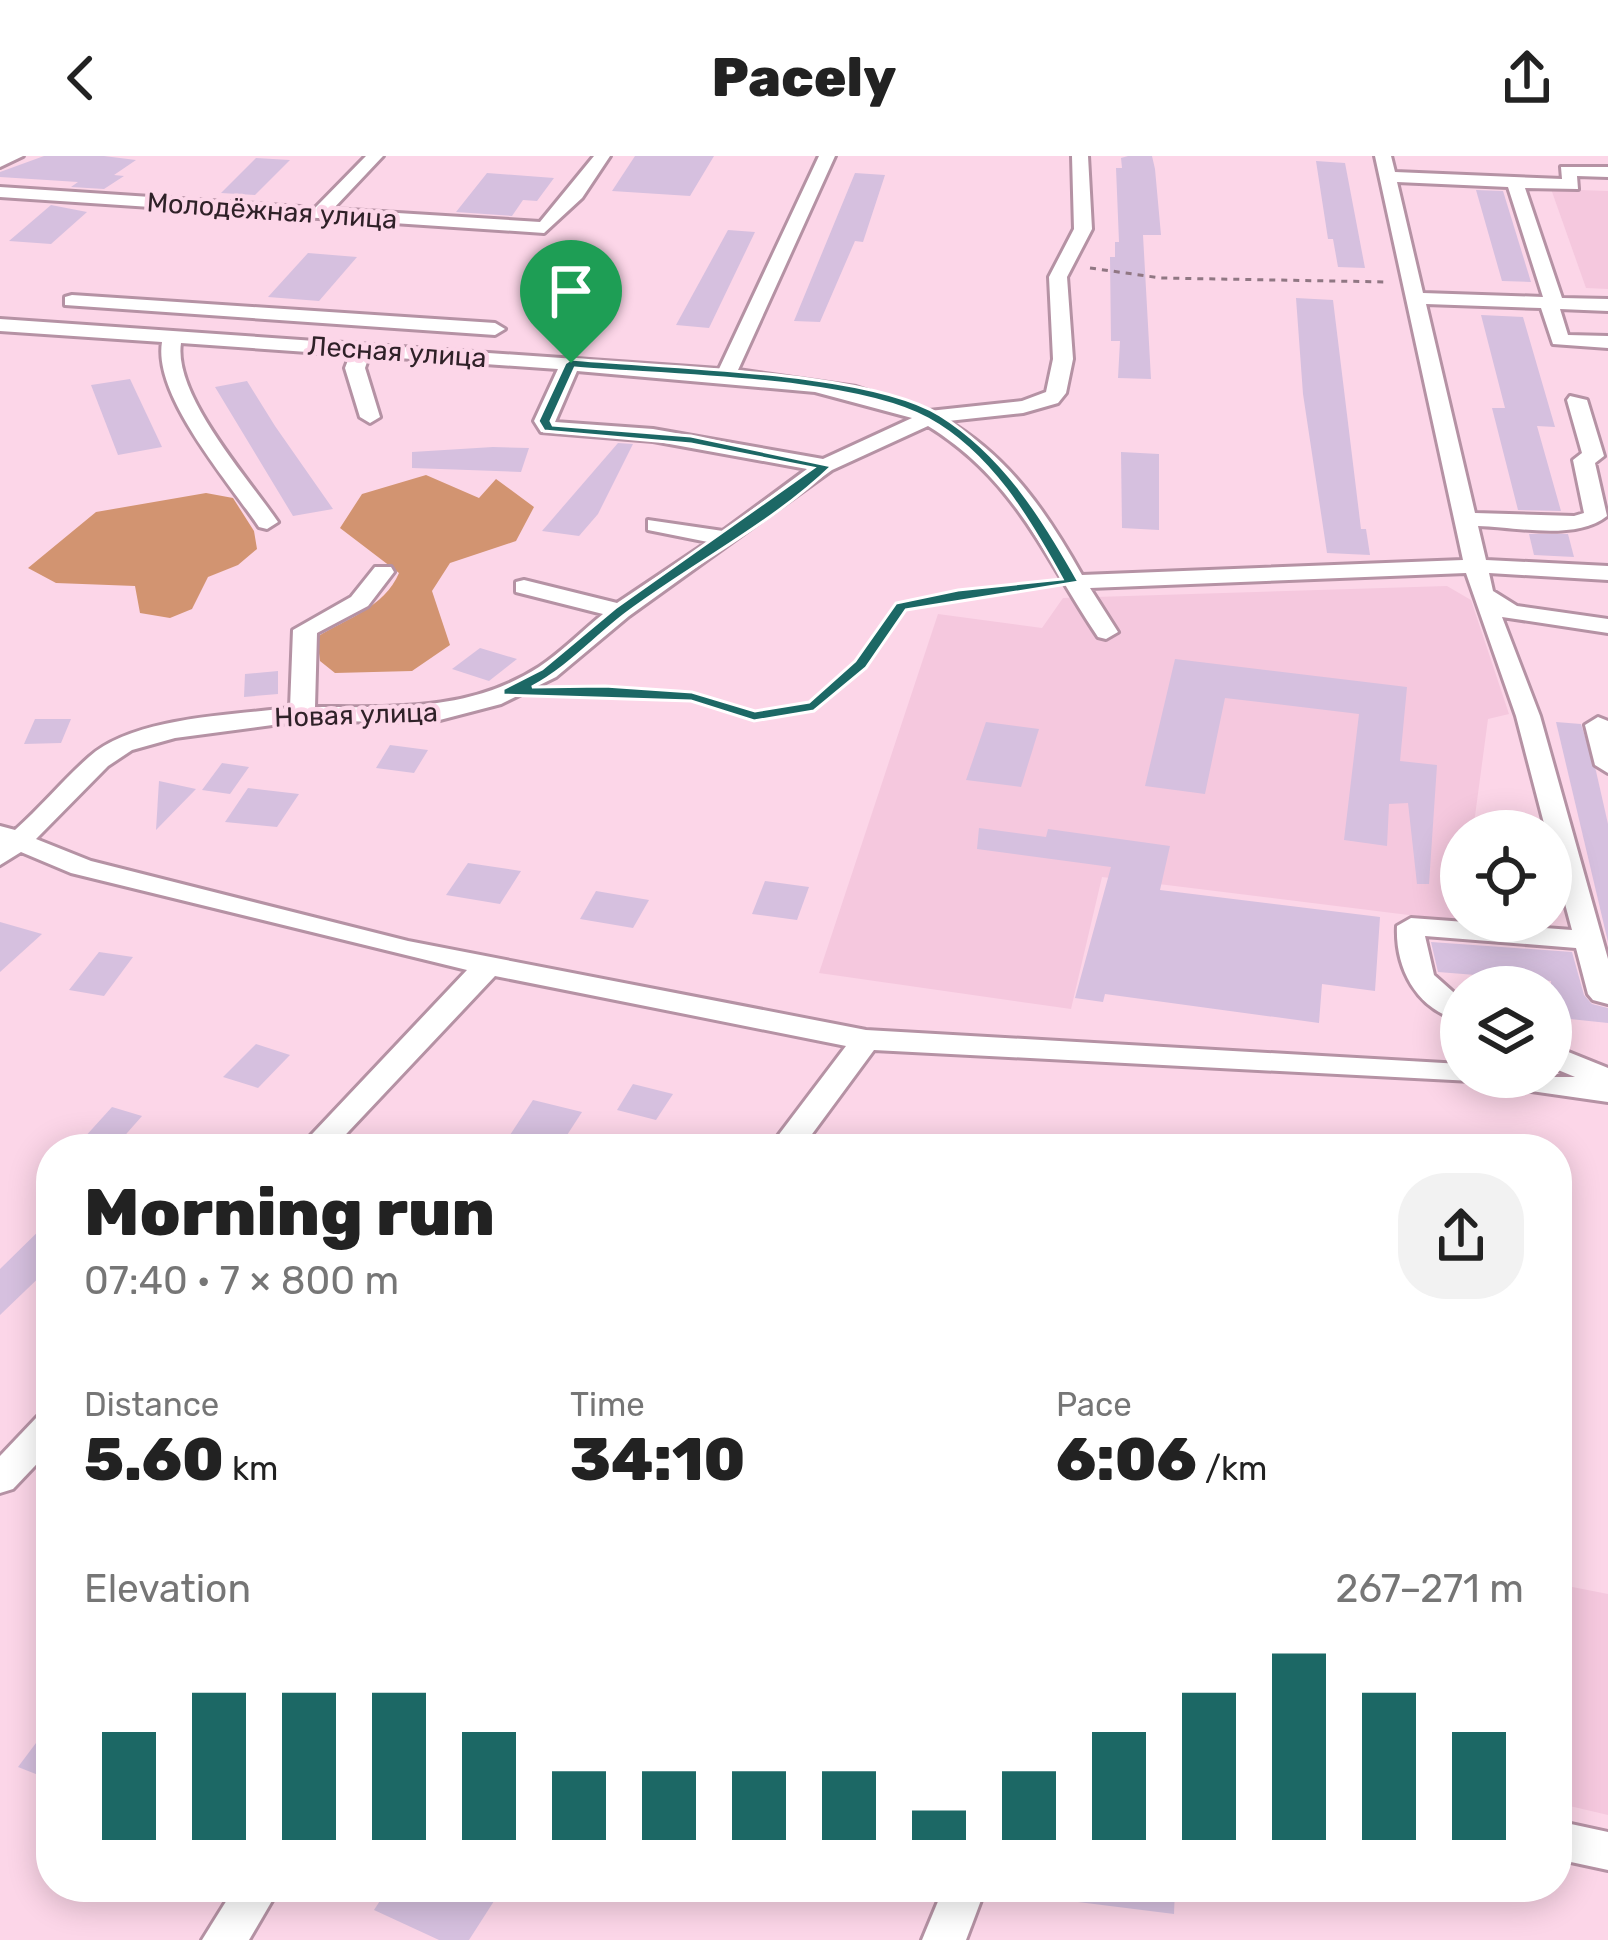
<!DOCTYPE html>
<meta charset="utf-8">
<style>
body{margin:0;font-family:Rubik,sans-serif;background:#f2f2f2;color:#222;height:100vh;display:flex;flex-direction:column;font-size:45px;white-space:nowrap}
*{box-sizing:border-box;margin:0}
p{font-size:39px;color:#767676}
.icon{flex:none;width:66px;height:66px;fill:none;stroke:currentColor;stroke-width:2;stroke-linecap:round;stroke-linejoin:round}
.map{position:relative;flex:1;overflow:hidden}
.details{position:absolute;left:36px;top:978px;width:1536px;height:768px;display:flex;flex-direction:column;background:#fff;border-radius:48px;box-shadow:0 6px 30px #0003}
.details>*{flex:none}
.fabs{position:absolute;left:1440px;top:654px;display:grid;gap:24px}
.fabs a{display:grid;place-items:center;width:132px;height:132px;border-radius:50%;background:#fff;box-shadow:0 6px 30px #0003;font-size:60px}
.pin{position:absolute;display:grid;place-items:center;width:102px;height:102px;color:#fff;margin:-123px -51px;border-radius:50% 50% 50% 0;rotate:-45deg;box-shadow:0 0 12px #0007}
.pin .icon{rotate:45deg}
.round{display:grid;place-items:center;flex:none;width:126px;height:126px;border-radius:48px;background:#f2f2f2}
.head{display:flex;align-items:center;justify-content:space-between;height:204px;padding:0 48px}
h1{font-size:66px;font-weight:800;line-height:90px}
.stats{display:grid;grid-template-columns:repeat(3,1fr);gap:18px;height:204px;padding:12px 48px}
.stats div{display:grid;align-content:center}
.stats b{font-size:60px;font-weight:800}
.stats small{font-size:33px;font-weight:400}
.stats p{font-size:33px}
.chart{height:336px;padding:24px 48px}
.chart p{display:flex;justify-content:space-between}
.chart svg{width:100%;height:216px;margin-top:12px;stroke:#1c6865;stroke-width:6}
header{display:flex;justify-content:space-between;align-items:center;height:156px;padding:0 48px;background:#fff;font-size:54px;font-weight:800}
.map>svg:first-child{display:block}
.built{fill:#f5c8de}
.forest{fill:#d29471}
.building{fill:#d6c0df}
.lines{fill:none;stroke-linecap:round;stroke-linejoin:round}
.minor-casing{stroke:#b592a4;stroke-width:6}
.path{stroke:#907783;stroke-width:3;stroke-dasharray:6 6;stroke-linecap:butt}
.minor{fill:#fff;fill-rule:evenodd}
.route{fill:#1c6865;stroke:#fff;stroke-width:3;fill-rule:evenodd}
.labels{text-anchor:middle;stroke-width:9;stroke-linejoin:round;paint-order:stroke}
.far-street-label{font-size:27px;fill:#2f2128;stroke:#fcd6e8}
</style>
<header><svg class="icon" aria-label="back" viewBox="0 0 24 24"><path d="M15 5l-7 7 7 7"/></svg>Pacely<svg class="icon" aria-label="share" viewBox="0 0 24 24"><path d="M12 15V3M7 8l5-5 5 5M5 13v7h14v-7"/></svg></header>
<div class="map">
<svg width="1608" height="1784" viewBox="0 0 1608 1784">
<rect width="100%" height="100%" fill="#fcd6e8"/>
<!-- built -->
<g class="built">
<path d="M 1551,33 L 1608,35 L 1608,133 L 1586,132 Z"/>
<path d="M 1447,430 L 1471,444 L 1509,558 L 1488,563 L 1473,675 L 1461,675 L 1461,765 L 1465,766 L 1102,721 L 1071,853 L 819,817 L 938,458 L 1042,472 L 1063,442 Z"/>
<path d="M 1557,1428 L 1608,1438 L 1608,1659 L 1557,1647 Z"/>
</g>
<!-- forest -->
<g class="forest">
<path d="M 426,319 L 479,342 L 496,323 L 534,351 L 516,385 L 450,407 L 432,435 L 450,489 L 412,515 L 335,517 L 320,505 L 317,481 C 347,462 384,452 399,417 L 340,372 L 362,338 Z"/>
<path d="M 206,337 L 233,342 L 254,375 L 257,393 L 238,409 L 208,421 L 192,453 L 170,462 L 140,457 L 135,430 L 56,427 L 28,412 L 96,356 Z"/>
</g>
<!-- building -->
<g class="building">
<path d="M 44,0 L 104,0 L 136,4 L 114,19 L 124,20 L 104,33 L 71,31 L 78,26 L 0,21 L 0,16 Z"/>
<path d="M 635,0 L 714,0 L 690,40 L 612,35 Z"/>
<path d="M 1128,0 L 1152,0 L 1155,13 L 1161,79 L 1143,79 L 1151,223 L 1118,222 L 1120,185 L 1111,185 L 1110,101 L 1115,101 L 1115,86 L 1119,86 L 1116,12 L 1122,12 L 1121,2 Z"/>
<path d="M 256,2 L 290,4 L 255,39 L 221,37 Z"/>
<path d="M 1316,5 L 1345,7 L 1365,112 L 1338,111 L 1333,83 L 1328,83 Z"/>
<path d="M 487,17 L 554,22 L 537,45 L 523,44 L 512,60 L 456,56 Z"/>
<path d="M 855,17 L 885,19 L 863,86 L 855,85 L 820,166 L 794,165 Z"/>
<path d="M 1476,34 L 1503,35 L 1531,126 L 1502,125 Z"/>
<path d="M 51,49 L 87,56 L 51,88 L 9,85 Z"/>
<path d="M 728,74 L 755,76 L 709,172 L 676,169 Z"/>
<path d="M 308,97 L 357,101 L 319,145 L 268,141 Z"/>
<path d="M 1296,142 L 1333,144 L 1361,373 L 1366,373 L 1370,399 L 1327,397 L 1303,238 Z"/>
<path d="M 1481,159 L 1523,161 L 1555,271 L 1537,270 L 1561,355 L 1518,354 L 1492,252 L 1505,252 Z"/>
<path d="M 130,223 L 162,291 L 118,299 L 91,229 Z"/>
<path d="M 247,225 L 275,270 L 333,353 L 293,360 L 215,231 Z"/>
<path d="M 618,287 L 633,288 L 598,358 L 579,380 L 542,375 Z"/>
<path d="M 493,291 L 529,292 L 521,316 L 412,312 L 412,296 Z"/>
<path d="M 1121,296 L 1159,298 L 1159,374 L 1122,372 Z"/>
<path d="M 1529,378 L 1568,378 L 1574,401 L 1534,399 Z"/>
<path d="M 480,492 L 517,503 L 489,525 L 452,513 Z"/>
<path d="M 1175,503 L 1407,531 L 1400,605 L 1437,609 L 1429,728 L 1417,728 L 1408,647 L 1389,648 L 1387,690 L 1344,684 L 1359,558 L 1225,542 L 1205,638 L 1145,630 Z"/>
<path d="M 278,515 L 278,538 L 244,541 L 245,518 Z"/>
<path d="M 35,563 L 71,563 L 61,587 L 24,588 Z"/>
<path d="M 986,566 L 1039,573 L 1021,631 L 966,624 Z"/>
<path d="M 1556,566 L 1581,568 L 1596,615 L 1608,668 L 1608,786 Z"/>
<path d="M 390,589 L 428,594 L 414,617 L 376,612 Z"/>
<path d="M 222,607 L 249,611 L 230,638 L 202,634 Z"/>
<path d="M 159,625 L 196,633 L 156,674 Z"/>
<path d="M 248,632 L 299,638 L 277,671 L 225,666 Z"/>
<path d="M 979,672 L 1046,681 L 1048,673 L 1170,690 L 1160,734 L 1380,761 L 1375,835 L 1322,828 L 1319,867 L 1105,838 L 1103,846 L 1075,842 L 1111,711 L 977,693 Z"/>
<path d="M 468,707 L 521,715 L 500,748 L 446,739 Z"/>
<path d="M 765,725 L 809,731 L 797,764 L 752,758 Z"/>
<path d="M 596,735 L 649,744 L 633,772 L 580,763 Z"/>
<path d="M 0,766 L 42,778 L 0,816 Z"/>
<path d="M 1431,786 L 1572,796 L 1584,839 L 1592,848 L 1608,852 L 1608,867 L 1551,861 L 1551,825 L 1438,816 Z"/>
<path d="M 99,796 L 133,801 L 104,840 L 69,834 Z"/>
<path d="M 256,888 L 290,899 L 258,932 L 223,921 Z"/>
<path d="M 633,928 L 673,938 L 656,964 L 617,954 Z"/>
<path d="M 533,944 L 582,956 L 558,993 L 508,982 Z"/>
<path d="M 112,951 L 142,960 L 113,993 L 74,993 Z"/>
<path d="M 51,1063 L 51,1110 L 0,1159 L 0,1113 Z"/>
<path d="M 51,1567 L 51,1624 L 18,1611 Z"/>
<path d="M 389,1731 L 503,1731 L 469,1784 L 439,1784 L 374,1754 Z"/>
<path d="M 1079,1731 L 1175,1731 L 1174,1758 L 1078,1746 Z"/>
</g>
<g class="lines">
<!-- minor casing -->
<g class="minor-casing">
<g id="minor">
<path d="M 0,0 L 23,0 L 0,11 Z"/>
<path d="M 366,0 L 383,0 L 333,53 L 540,66 L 594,0 L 610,0 L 582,42 L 544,77 L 0,41 L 0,31 L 315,52 Z"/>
<path d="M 819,0 L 835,0 L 738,214 L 856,231 L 929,255 L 1022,245 L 1046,236 L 1053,203 L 1049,121 L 1074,73 L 1072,0 L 1088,0 L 1092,73 L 1067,121 L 1073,203 L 1066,237 L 1058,247 L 1023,257 L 948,265 C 1010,302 1047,357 1082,419 L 1463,404 L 1375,0 L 1391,0 L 1395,16 L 1562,23 L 1561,11 L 1608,11 L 1608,21 L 1577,20 L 1578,33 L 1525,32 L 1562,142 L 1608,143 L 1608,155 L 1560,153 L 1568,179 L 1608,180 L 1608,192 L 1553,188 L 1541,152 L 1426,148 L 1475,357 L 1574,360 L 1584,357 L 1573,304 L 1582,297 L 1567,244 L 1570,240 L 1587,244 L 1604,300 L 1595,307 L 1607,360 C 1576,385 1516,371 1478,370 L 1486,404 L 1608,410 L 1608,424 L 1489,417 L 1493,435 L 1517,450 L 1608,463 L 1608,477 L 1502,461 L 1540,560 L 1608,803 L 1608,848 L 1593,844 L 1588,838 L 1576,792 L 1425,780 L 1434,819 L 1461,843 L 1461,865 C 1417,854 1395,813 1397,770 L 1411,762 L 1572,774 L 1551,695 L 1551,675 L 1546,675 L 1516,560 L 1466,417 L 1090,432 L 1118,476 L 1106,483 L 1098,481 C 1044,401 1017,325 928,270 L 832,314 L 629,460 L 556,521 L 501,548 L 432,566 L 302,565 L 175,582 L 132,594 L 108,610 L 36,683 L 91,705 L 408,785 L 866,874 L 1461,908 L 1461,921 L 1474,921 L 1472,925 L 874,894 L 801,993 L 768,993 L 846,890 L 495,820 L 332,993 L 298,993 L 467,814 L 71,717 L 21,696 L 0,709 L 0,670 L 15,674 C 41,651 63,624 89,601 C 133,561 233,559 290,552 L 293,474 L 351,441 L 375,411 L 391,411 L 394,416 L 368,450 L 317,477 L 315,551 C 394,551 469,556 539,511 C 562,496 582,475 603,458 L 516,436 L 516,426 L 524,424 L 617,447 L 708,386 L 648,374 L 648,364 L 723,375 L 807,313 L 653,285 L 541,276 L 534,265 L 558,213 L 369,200 L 365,212 L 380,261 L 370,267 L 360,261 L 345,212 L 350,199 L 181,187 C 173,239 248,322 278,366 L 267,373 L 259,371 C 228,325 153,240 162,186 L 0,175 L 0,163 L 719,213 ZM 1397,26 L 1508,31 L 1543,141 L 1423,137 ZM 577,215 L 815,236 L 912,262 L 823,303 L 653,273 L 555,266 Z"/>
<path d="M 72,139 L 495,167 L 505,173 L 495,179 L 65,149 L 65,141 Z"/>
<path d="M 1598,561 L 1608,565 L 1608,617 L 1595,609 L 1585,569 Z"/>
<path d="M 1551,889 L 1608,912 L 1608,946 L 1503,931 L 1488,921 L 1575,921 L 1551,911 Z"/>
<path d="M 51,1256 L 51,1293 L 13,1333 L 0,1337 L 0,1300 L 38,1260 Z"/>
<path d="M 1557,1665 L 1608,1676 L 1608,1714 L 1557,1703 Z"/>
<path d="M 235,1731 L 280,1731 L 249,1784 L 202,1784 Z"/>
<path d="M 944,1731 L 986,1731 L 966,1784 L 922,1784 Z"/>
</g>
</g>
<!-- path -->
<g class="path">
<path d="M 1090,112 L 1161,122 L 1389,126"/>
<path d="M 559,535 L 692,540 L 754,560 L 814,550 L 860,508 L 901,451 L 1048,429"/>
</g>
<!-- minor -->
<use href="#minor" class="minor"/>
</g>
<!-- route -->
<path class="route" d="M 571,203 C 661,212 868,214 940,259 C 1004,299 1043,362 1079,426 L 906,454 L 866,512 L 814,555 L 754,565 L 691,545 L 503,539 L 503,533 L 542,513 L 615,452 L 813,312 L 691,288 L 544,275 L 538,265 L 565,207 ZM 575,212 C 667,220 852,221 928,263 C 990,297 1029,363 1062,423 L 958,434 L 896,447 L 855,505 L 809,546 L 755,555 L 692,536 L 605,530 L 532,531 C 568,512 595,481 627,457 C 694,407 772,368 832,310 L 691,280 L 553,269 L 551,265 Z"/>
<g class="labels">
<!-- far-street labels -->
<g class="far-street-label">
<text transform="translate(272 55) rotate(4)" y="9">Молодёжная улица</text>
<text transform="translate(397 196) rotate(4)" y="9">Лесная улица</text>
<text transform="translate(356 559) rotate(-2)" y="9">Новая улица</text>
</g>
</g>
</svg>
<div class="fabs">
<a><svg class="icon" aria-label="locate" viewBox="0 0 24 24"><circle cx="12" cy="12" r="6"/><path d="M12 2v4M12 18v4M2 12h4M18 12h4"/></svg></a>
<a><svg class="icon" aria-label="layers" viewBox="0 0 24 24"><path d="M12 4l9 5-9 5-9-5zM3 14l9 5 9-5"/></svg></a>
</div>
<div class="pin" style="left:571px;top:207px;background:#1e9e55"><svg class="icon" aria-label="arrive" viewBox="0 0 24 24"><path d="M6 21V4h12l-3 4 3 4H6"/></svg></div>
<section class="details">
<div class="head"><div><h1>Morning run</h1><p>07:40 · 7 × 800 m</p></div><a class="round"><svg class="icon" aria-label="share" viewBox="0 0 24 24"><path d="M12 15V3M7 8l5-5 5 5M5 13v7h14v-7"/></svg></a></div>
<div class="stats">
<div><p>Distance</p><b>5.60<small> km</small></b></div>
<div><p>Time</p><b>34:10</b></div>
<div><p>Pace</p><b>6:06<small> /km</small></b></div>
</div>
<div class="chart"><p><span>Elevation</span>267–271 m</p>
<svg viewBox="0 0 160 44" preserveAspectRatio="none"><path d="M5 44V22M15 44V14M25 44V14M35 44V14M45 44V22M55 44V30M65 44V30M75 44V30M85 44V30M95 44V38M105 44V30M115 44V22M125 44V14M135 44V6M145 44V14M155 44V22"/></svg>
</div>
</section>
</div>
